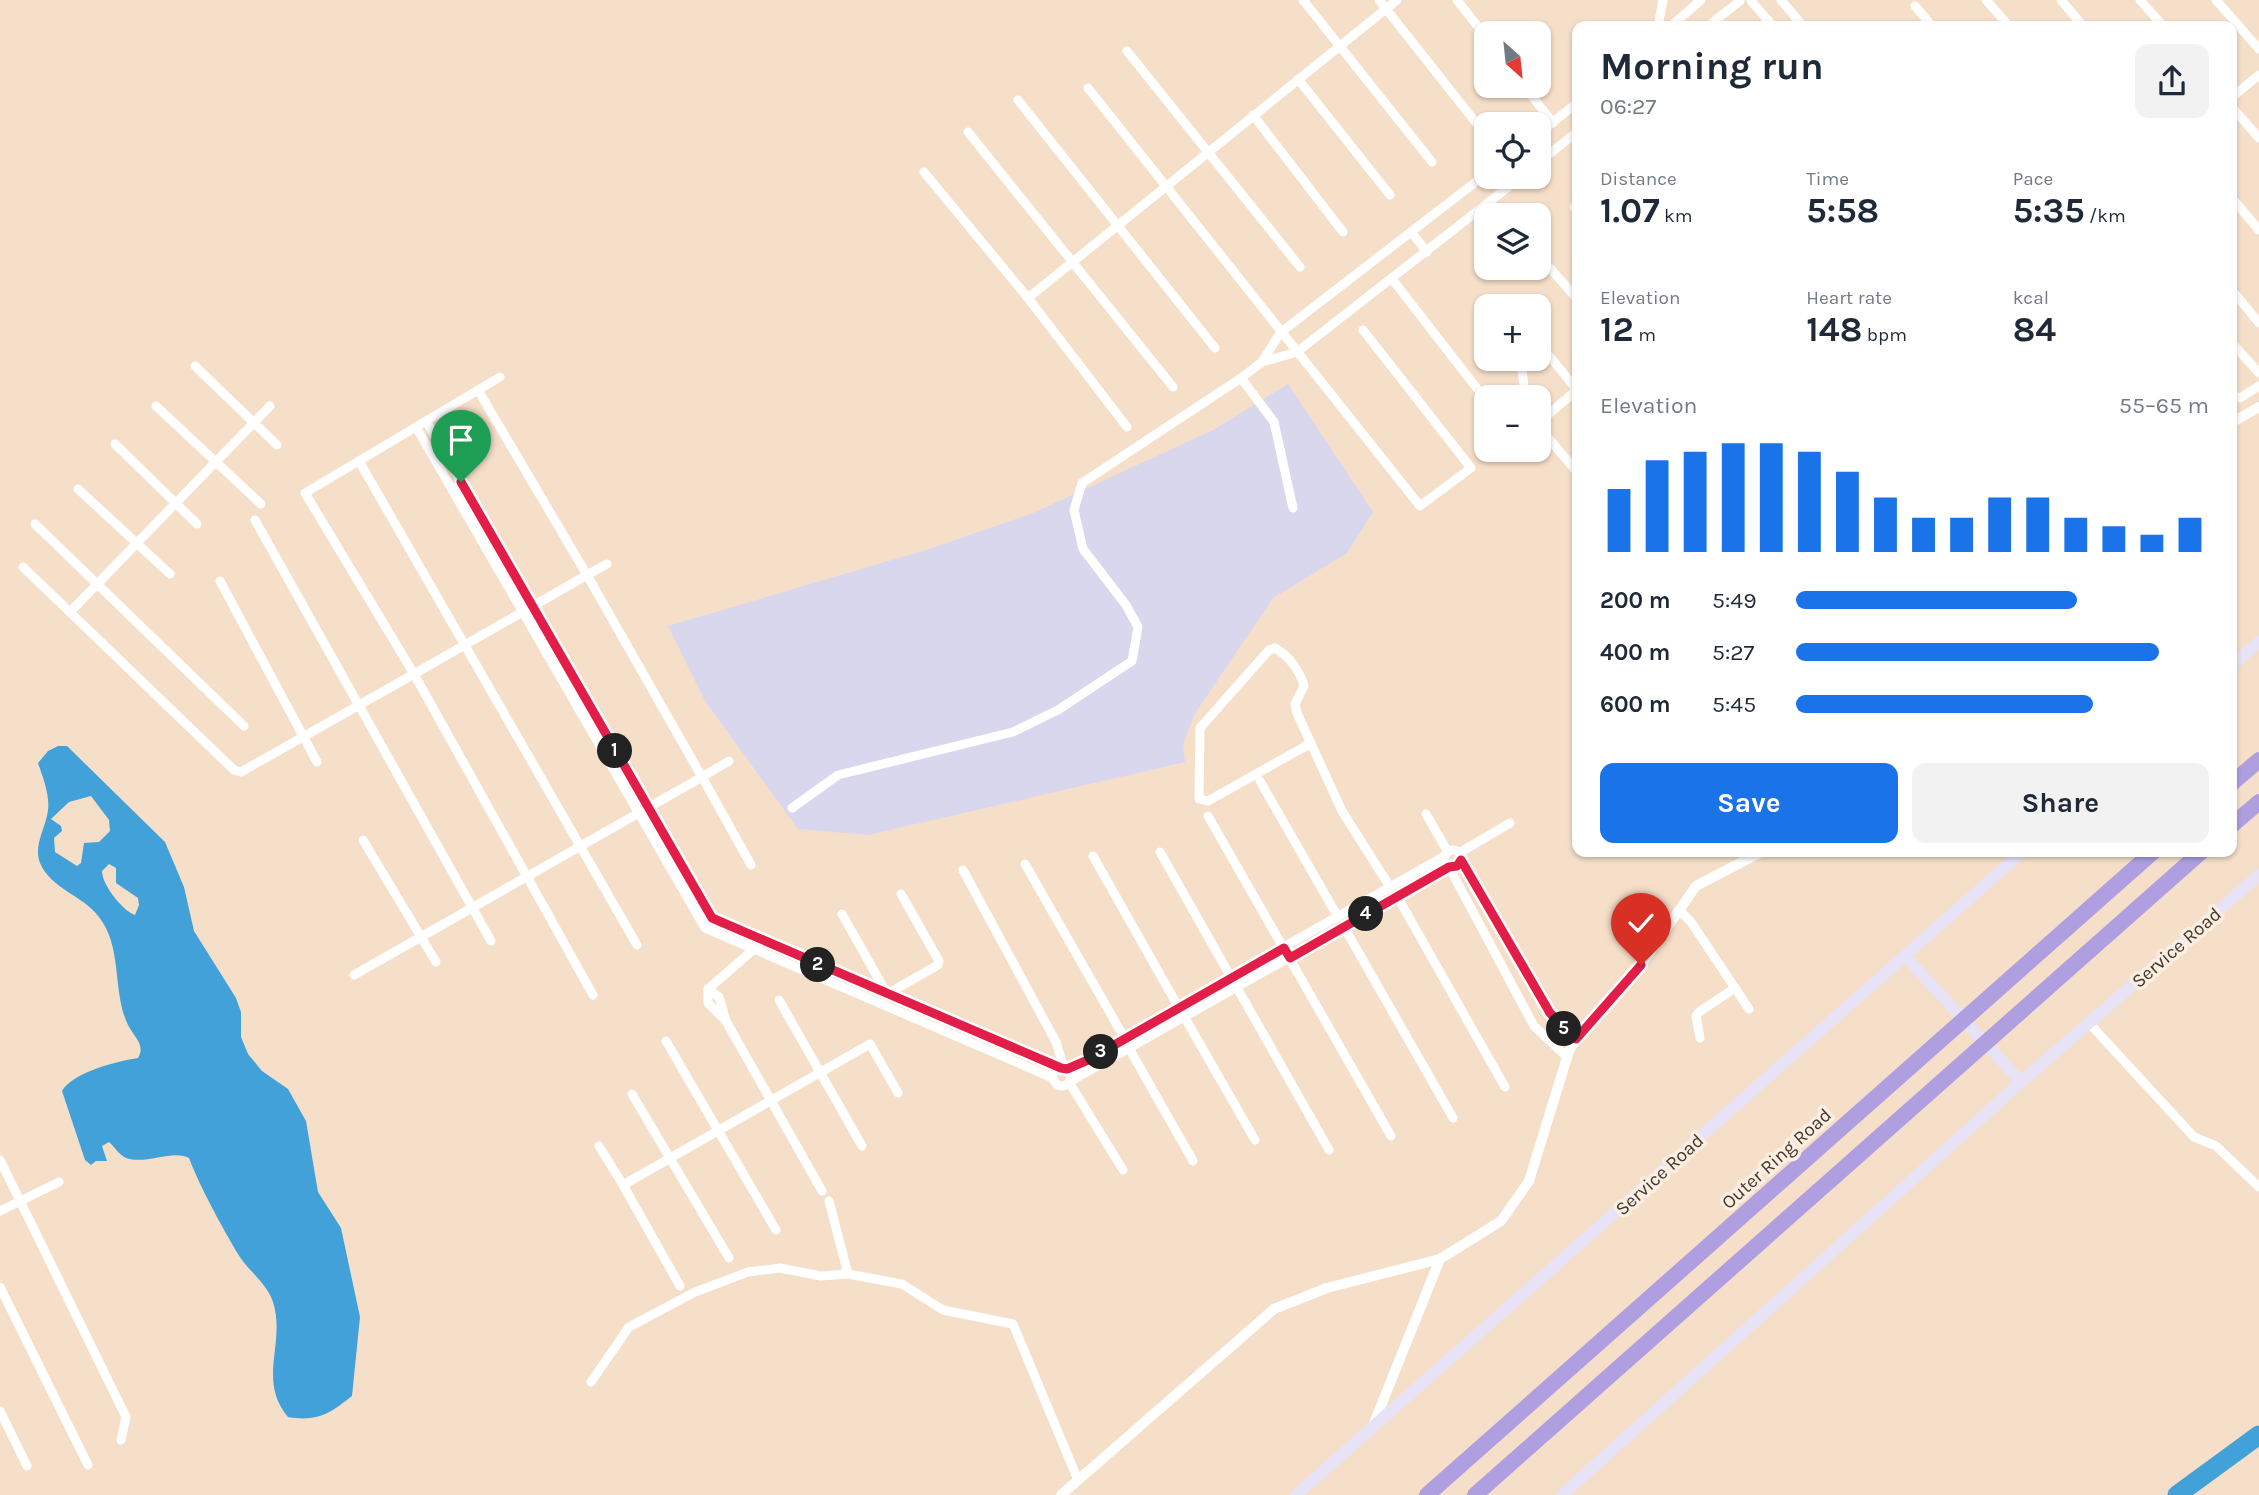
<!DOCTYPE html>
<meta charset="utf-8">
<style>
body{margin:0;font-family:Karla,sans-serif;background:#f2f2f3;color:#1f2937;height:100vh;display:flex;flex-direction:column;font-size:26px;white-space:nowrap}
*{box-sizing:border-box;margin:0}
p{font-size:23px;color:#747a83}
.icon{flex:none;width:38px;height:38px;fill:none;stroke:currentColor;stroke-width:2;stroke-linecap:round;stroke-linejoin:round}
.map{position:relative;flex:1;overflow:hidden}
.panel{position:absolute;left:1572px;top:21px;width:665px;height:836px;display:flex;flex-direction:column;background:#fff;border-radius:14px;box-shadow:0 2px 5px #0004}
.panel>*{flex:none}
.needle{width:46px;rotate:153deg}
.buttons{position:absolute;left:1474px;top:21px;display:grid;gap:14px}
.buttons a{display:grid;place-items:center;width:77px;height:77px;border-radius:14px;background:#fff;box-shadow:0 2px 5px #0004;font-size:35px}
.pin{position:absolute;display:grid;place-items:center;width:60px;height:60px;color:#fff;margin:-72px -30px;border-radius:50% 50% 50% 0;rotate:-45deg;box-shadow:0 0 7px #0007}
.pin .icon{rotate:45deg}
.km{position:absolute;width:35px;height:35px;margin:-18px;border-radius:50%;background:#222;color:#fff;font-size:19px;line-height:35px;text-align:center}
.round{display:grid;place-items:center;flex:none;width:74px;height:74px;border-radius:14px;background:#f2f2f3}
.overview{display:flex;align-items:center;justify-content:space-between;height:119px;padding:0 28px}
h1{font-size:38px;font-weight:700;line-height:52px}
.figures{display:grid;grid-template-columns:repeat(3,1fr);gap:10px;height:119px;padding:7px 28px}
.figures div{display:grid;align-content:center}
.figures b{font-size:35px;font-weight:700}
.figures small{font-size:19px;font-weight:400}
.figures p{font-size:19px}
.chart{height:196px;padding:14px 28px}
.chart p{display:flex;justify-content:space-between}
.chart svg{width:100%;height:126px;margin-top:7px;stroke:#1a73e8;stroke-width:6}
.cta{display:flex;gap:14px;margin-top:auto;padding:14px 28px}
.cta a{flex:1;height:80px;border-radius:14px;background:#1a73e8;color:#fff;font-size:28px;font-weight:700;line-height:80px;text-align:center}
.cta a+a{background:#f2f2f3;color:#1f2937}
ul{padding:0 28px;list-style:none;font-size:23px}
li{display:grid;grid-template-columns:112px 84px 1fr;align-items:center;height:52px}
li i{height:18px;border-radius:9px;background:#1a73e8}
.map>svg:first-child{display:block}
.industrial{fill:#d9d7ed}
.water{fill:#42a1d8;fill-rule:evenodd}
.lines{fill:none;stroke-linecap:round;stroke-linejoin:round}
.river{stroke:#42a1d8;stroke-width:19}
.minor{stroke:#fff;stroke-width:9}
.tertiary{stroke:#fff;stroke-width:10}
.secondary{stroke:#e7e2f6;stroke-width:12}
.motorway{stroke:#af9fe1;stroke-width:16}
.route-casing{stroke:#fff;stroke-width:14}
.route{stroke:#e11d48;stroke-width:9}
.labels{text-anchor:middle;stroke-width:7;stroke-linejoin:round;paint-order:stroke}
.street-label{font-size:19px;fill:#41382f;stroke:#fceee1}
</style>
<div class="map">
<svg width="2259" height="1495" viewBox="0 0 2259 1495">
<rect width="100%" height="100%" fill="#f6dfc9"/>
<!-- industrial -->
<path class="industrial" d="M 1288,384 L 1373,512 L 1347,553 L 1273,598 L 1194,715 L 1183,744 L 1185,762 L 868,835 L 798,829 L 705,701 L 668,626 L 929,549 L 1033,513 L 1213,430 Z"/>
<!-- water -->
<path class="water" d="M 58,746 L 67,746 L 165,842 L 184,887 L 194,931 L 236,998 L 241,1012 L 241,1037 L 248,1054 L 262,1071 L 288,1089 L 306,1121 L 318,1192 L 341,1228 L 360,1317 L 352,1396 C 330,1414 316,1422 288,1417 C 257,1380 286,1343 273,1302 C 267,1283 248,1271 238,1254 C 222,1227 200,1187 189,1158 C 173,1149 146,1165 126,1158 C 119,1155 114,1146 109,1142 L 102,1146 L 107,1161 L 96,1161 L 91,1165 L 85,1160 L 62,1091 C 73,1072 118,1061 138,1058 C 146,1045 134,1037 128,1025 C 112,992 123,948 99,917 C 84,896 51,889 40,863 C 33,845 46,828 48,810 C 50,795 43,778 38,763 L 48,751 ZM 91,796 L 109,820 L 110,831 L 99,842 L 84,843 L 81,863 L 77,866 L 55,852 L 54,838 L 62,831 L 61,826 L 51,819 L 69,802 ZM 109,864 L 116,868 L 116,883 L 138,898 L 139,905 L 135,915 C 123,911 102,885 102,871 Z"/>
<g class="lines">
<!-- river -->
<path class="river" d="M 2177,1495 L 2259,1435"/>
<!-- minor -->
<g class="minor">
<path d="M 1303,0 L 1432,162"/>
<path d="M 1379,0 L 1477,124"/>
<path d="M 1457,0 L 1486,37"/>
<path d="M 1781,0 L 1803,26"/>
<path d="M 1986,0 L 2009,26"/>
<path d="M 2061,0 L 2083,26"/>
<path d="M 2140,0 L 2163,26"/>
<path d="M 2216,0 L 2259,49"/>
<path d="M 1751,1 L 1773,26"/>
<path d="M 1915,6 L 1932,26"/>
<path d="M 1658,26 L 1663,0"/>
<path d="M 1671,26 L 1701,0"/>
<path d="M 1708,26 L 1740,1"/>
<path d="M 1127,51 L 1300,267"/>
<path d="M 1298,79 L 1390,195"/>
<path d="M 1524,86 L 1553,123"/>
<path d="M 1088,88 L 1420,506 L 1471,468 L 1363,330"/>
<path d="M 2231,98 L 2259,75"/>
<path d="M 1018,100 L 1215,348"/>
<path d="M 2231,106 L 2259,138"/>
<path d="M 1253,115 L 1343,232"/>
<path d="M 968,132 L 1173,387"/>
<path d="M 1538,134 L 1577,103"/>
<path d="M 1538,163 L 1577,132"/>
<path d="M 924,172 L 1028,298 L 1127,427"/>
<path d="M 2231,197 L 2259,230"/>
<path d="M 1574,207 L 1577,210"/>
<path d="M 1411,232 L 1427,252"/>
<path d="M 1550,268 L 1577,299"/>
<path d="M 1392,279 L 1486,400"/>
<path d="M 2231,289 L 2259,323"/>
<path d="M 1028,298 L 1397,0"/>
<path d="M 1538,342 L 1577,390"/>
<path d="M 2231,342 L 2259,373"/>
<path d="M 1521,359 L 1525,397"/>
<path d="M 1262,362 L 1297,352 L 1521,177"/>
<path d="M 195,366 L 277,445"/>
<path d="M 1241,378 L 1274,422 L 1293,508"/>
<path d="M 478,390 L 587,575 L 607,564"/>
<path d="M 2231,394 L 2240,398 L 2259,386"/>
<path d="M 156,406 L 261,504"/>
<path d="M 426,421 L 712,918 L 1061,1068"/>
<path d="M 1538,423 L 1577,390"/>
<path d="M 1538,426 L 1577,472"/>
<path d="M 416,427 L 705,928 L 1053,1078"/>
<path d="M 115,444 L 197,524"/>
<path d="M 359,461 L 637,945"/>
<path d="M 78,489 L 170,574"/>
<path d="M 255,520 L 491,941"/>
<path d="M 35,524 L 244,726"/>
<path d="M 23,567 L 234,770 L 241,772 L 414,674 L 593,995"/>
<path d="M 220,581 L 317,762"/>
<path d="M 70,612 L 270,406"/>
<path d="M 1311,743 L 1208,801 L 1199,799 L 1200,728 L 1269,650 L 1275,648 C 1289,656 1300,671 1304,686 L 1295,704 L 1297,713 L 1342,811 L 1390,887"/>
<path d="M 729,761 L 702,777 L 751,865"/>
<path d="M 1260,781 L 1338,917"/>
<path d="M 792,808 L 838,775 L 1013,732 L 1058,710 L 1132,661 L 1138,627 L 1126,605 L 1083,549 L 1074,510 L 1082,483 L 1241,378 L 1262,362 L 1280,333 L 1486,174"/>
<path d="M 1426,814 L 1448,852"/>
<path d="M 1208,816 L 1391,1136"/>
<path d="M 363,840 L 436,962"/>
<circle cx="1453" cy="859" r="9"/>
<path d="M 1160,852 L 1329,1150"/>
<path d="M 1459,853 L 1510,823"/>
<path d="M 1093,856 L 1179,1008"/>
<path d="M 1461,860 L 1550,1013 L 1576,1039"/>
<path d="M 1025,864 L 1125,1039"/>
<path d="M 963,870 L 1056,1042 L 1064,1068"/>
<path d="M 1397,896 L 1505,1087"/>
<path d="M 1679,910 L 1691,922 L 1749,1009"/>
<path d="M 842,914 L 887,994 L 938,965 L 939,961 L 901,894"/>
<path d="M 1344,927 L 1453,1118"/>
<path d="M 753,950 L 708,989 L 719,997 L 726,1021 L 822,1191"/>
<path d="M 354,975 L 702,777 L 587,575 L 414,674 L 305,493 L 500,377"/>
<path d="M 708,989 L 708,1003 L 725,1020"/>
<path d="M 779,1000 L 862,1146"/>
<path d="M 1185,1018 L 1255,1140"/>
<path d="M 2089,1023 L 2194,1137 L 2216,1146 L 2259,1187"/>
<path d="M 1700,1038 L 1696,1016 L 1699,1012 L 1735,988"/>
<path d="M 666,1041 L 776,1230"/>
<path d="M 1130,1050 L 1193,1161"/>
<circle cx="1062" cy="1077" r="9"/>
<path d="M 1067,1069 L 1445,856"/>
<path d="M 632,1094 L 729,1258"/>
<path d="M 599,1146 L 623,1185"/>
<path d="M 0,1160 L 126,1417 L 121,1440"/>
<path d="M 1123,1170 L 1069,1082 L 1449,867 L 1534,1026 L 1567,1057"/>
<path d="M 829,1201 L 848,1274 L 902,1284 L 943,1310 L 1013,1324 L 1078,1480"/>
<path d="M 0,1211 L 59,1182"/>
<path d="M 680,1286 L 623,1185 L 870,1044 L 898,1093"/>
<path d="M 0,1287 L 88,1465"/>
<path d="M 591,1382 L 629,1327 L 695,1292 L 748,1272 L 780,1268 L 821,1276 L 848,1274"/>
<path d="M 0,1411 L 27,1466"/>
</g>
<!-- tertiary -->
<g class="tertiary">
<path d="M 2231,423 L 2259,407"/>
<path d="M 1372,1428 L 1440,1259"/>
<path d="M 1061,1495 L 1274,1309 L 1327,1288 L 1440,1259 L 1501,1221 L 1529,1181 L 1569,1051 L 1576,1039 L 1641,965 L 1696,886 L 1761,852"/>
</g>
<!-- secondary -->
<g class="secondary">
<path d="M 2231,666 L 2259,642"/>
<path d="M 1905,956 L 2021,1082"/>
<path d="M 1296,1495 L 2022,852"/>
<path d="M 1562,1495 L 2021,1082 L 2259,875"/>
</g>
<!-- motorway -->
<g class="motorway">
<path d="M 2231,784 L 2259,760"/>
<path d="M 2231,826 L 2259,802"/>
<path d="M 1427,1495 L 2153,852"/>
<path d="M 1475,1495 L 2201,852"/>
</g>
</g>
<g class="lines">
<!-- route casing -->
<g class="route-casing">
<path id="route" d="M 461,482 L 712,918 L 1061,1068 L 1067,1069 L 1088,1060 L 1284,948 L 1290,958 L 1449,867 L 1457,866 L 1461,860 L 1550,1013 L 1576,1039 L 1641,965"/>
</g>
<!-- route -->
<use href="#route" class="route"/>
</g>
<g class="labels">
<!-- street labels -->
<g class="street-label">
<text transform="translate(2176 947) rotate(-41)" y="7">Service Road</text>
<text transform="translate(1776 1158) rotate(-42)" y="7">Outer Ring Road</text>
<text transform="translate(1659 1174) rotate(-42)" y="7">Service Road</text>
</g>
</g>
</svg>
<div class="buttons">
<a><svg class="needle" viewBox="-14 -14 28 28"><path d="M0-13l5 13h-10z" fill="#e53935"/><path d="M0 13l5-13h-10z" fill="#747a83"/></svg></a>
<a><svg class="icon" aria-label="locate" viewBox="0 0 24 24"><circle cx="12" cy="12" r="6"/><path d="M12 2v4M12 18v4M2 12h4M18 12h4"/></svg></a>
<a><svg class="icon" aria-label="layers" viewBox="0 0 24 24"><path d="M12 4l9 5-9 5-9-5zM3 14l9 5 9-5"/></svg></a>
<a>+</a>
<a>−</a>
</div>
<div class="pin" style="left:461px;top:482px;background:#1e9e55"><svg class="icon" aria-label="arrive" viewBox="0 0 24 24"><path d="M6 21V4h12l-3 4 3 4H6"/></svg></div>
<div class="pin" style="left:1641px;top:965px;background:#d93025"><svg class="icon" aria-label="check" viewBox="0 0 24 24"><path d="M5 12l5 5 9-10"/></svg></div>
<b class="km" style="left:615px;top:751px">1</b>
<b class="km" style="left:818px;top:965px">2</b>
<b class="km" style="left:1101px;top:1052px">3</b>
<b class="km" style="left:1366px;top:914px">4</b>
<b class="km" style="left:1564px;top:1029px">5</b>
<section class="panel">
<div class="overview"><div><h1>Morning run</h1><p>06:27</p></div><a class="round"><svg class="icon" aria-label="share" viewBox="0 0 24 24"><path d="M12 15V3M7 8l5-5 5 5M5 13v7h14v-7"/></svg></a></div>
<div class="figures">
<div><p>Distance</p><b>1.07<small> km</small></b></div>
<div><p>Time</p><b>5:58</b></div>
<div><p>Pace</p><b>5:35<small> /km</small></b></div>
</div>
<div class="figures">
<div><p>Elevation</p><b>12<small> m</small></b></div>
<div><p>Heart rate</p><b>148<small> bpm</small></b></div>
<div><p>kcal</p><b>84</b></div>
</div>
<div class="chart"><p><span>Elevation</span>55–65 m</p>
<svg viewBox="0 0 160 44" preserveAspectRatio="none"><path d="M5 44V22M15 44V12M25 44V9M35 44V6M45 44V6M55 44V9M65 44V16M75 44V25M85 44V32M95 44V32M105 44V25M115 44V25M125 44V32M135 44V35M145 44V38M155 44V32"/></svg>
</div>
<ul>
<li><b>200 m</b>5:49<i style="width:68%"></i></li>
<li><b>400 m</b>5:27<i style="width:88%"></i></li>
<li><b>600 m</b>5:45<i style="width:72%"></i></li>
</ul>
<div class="cta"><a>Save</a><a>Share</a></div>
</section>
</div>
